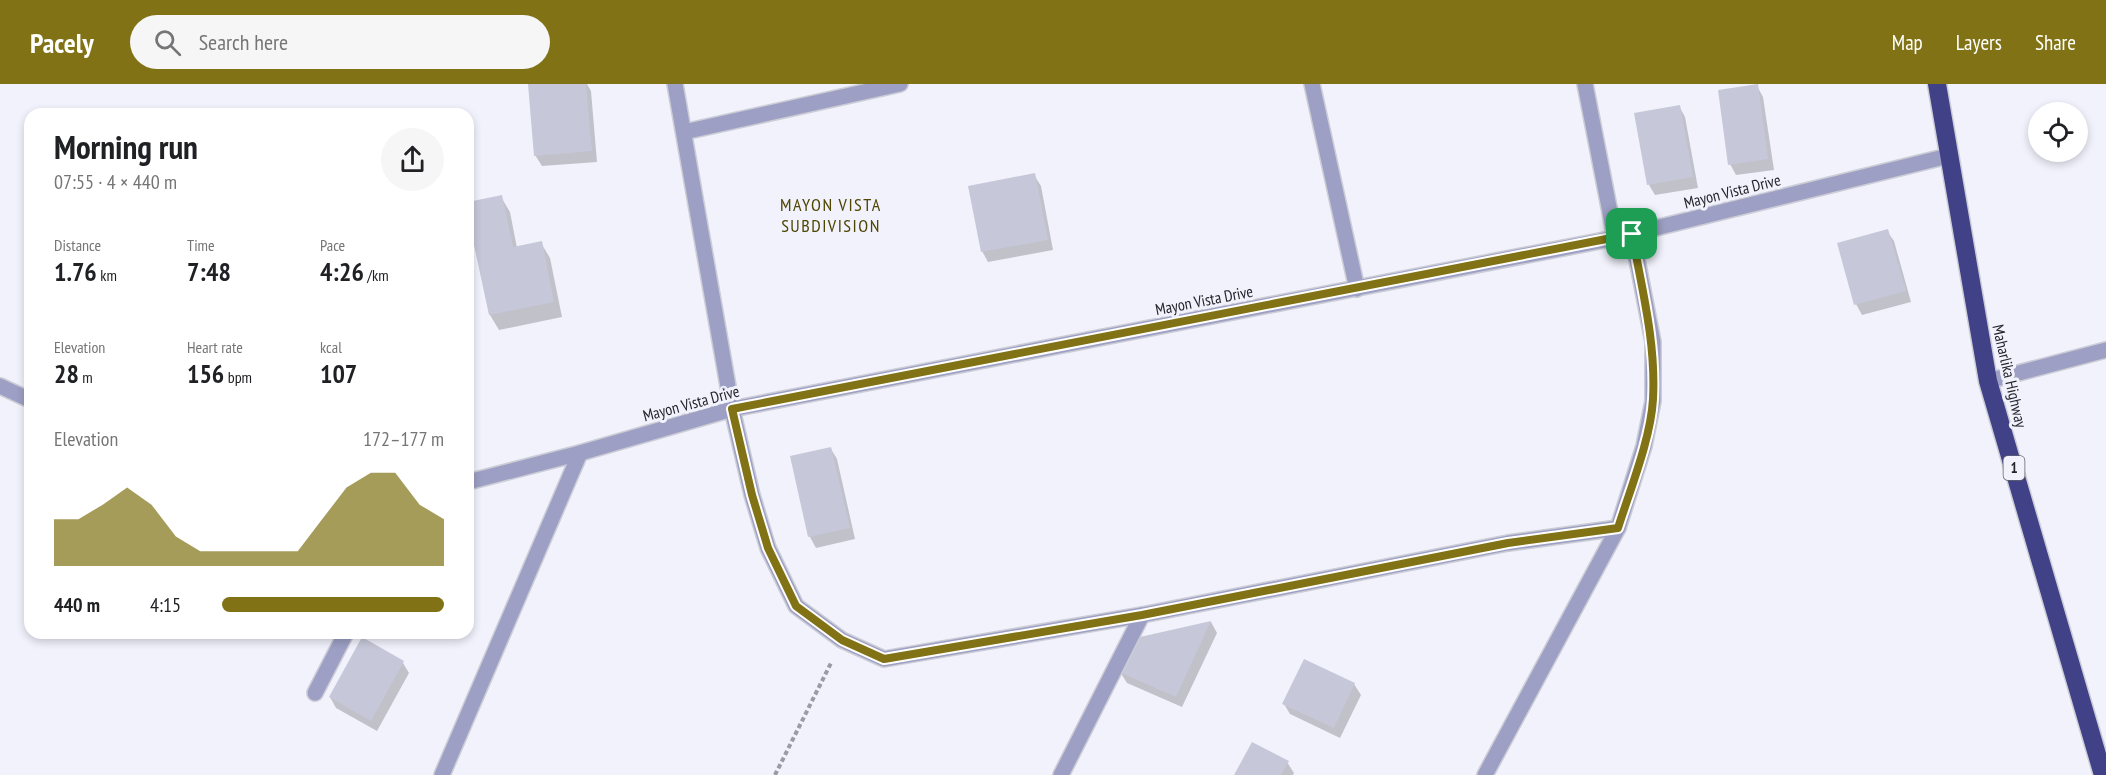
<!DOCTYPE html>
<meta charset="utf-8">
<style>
body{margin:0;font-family:"PT Sans Narrow",sans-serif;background:#f6f6f6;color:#202124;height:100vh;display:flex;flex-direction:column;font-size:22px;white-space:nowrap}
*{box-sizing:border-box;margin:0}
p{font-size:20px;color:#757577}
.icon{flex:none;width:33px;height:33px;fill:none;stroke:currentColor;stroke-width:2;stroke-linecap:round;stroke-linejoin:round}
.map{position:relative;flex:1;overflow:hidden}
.side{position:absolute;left:24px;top:24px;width:450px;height:531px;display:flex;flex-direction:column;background:#fff;border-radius:18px;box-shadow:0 3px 9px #0003}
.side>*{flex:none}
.controls{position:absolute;left:2028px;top:18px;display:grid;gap:12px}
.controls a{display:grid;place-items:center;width:60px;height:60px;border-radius:50%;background:#fff;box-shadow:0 3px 9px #0003;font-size:30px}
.pin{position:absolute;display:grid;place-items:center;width:51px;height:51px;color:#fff;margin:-26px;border-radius:12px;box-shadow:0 3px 9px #0006}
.round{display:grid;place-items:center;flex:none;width:63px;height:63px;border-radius:32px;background:#f6f6f6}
.head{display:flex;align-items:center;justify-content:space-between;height:102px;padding:0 30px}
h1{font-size:33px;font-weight:700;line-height:45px}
.stats{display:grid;grid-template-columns:repeat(3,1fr);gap:9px;height:102px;padding:6px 30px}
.stats div{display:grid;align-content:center}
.stats b{font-size:26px;font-weight:700}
.stats small{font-size:16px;font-weight:400}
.stats p{font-size:16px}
.chart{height:168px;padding:12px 30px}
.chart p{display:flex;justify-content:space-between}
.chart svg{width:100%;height:108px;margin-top:6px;fill:#817315;opacity:.7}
ul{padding:0 30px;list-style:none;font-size:20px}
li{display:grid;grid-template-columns:96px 72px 1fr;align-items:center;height:45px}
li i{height:15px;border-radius:8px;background:#817315}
header{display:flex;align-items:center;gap:36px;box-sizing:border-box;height:84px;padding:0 30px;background:#817315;color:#fff}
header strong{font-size:28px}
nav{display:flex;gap:33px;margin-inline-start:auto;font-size:21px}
.search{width:420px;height:54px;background:#f6f6f6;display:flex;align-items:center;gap:15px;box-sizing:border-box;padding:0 21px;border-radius:33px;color:#757577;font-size:22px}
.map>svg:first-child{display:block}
.shadow{fill:#0003}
.building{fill:#c6c8d9}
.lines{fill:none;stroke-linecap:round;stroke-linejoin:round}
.street-casing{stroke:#cccdd6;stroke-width:18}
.highway-casing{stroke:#cccdd6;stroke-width:21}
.path{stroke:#9a9ba3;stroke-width:4;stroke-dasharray:4.5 3;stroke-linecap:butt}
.street{stroke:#9da0c4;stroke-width:15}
.highway{stroke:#414187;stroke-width:18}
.route-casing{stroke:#fff;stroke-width:12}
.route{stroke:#817315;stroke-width:8}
.labels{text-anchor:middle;stroke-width:6;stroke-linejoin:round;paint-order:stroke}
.shield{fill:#f1f2fc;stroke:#62626a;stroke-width:1.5}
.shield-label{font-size:15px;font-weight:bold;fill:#24252b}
.street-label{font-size:16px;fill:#24252b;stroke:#f1f2fc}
.neighbourhood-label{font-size:18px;letter-spacing:1.5px;fill:#4f4603;stroke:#f1f2fc}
</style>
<header>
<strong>Pacely</strong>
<div class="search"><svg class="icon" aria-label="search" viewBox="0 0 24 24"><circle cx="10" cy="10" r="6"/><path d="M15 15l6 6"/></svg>Search here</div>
<nav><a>Map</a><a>Layers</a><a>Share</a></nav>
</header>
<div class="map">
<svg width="2106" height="691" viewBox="0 0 2106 691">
<rect width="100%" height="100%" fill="#f1f2fc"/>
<!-- shadow -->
<g class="shadow">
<path d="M 539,0 L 587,0 L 591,7 L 597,78 L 542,82 L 535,71 Z"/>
<path d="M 1757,2 L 1763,13 L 1774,86 L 1736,91 L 1730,80 Z"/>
<path d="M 1679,22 L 1685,33 L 1698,104 L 1655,111 L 1649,101 Z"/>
<path d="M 1034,91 L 1041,102 L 1053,166 L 988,178 L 982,167 Z"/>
<path d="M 501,113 L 510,128 L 517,164 L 541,159 L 550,174 L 562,233 L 499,246 L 490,231 L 468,119 Z"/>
<path d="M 1887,147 L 1894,157 L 1911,218 L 1862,231 L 1856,220 Z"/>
<path d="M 831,365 L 837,375 L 855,455 L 816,464 L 810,453 L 792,373 Z"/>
<path d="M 1211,538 L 1217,549 L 1182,623 L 1127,599 L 1120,588 L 1141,554 Z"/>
<path d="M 403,579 L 409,589 L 377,647 L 336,624 L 330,613 Z"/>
<path d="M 1354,600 L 1361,611 L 1340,654 L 1290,630 L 1284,620 Z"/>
<path d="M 1287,678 L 1294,689 L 1293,691 L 1236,691 Z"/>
</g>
<!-- building -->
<g class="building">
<path d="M 528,0 L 586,0 L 592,67 L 534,72 Z"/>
<path d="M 1758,0 L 1768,75 L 1728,81 L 1718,6 Z"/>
<path d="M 1680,21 L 1693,93 L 1647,101 L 1634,29 Z"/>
<path d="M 1035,89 L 1048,156 L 981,168 L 968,102 Z"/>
<path d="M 502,111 L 513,163 L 542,157 L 554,218 L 489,231 L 468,133 L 468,118 Z"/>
<path d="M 1888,145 L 1906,207 L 1854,221 L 1837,159 Z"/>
<path d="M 831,363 L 850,444 L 808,453 L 790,372 Z"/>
<path d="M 1211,537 L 1176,613 L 1119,588 L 1140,553 Z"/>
<path d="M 362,553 L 404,577 L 371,637 L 329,613 Z"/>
<path d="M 1304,575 L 1355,599 L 1334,644 L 1282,620 Z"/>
<path d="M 1252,658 L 1289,677 L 1281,691 L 1234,691 Z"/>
</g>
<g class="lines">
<!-- street casing -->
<g class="street-casing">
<g id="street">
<path d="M 675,0 L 732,325 L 752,411 L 768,464 L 796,522 L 842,556 L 884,575 L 1142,531 L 1508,459 L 1618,444"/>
<path d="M 1312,0 L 1357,205"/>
<path d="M 1585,0 L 1615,154"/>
<path d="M 684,48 L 900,0"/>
<path d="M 1988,297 L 2106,266"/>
<path d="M 0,302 L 30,316"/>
<path d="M 468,398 L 580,369 L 732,325 L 1615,154 L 1948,72"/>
<path d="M 315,609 L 346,549"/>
<path d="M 442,691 L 580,369"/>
<path d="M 1061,691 L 1142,531"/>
<path d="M 1485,691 L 1618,444 L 1644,362 L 1653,317 L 1653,258 L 1632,150"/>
</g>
</g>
<!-- highway casing -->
<g class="highway-casing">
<path id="highway" d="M 1937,0 L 1988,297 L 2103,691"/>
</g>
<!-- path -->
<path class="path" d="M 775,691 L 831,579"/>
<!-- street -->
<use href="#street" class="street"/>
<!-- highway -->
<use href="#highway" class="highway"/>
</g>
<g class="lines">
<!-- route casing -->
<g class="route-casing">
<path id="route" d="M 1632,150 C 1642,206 1656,258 1653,315 C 1651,354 1630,406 1618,444 L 1508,459 L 1142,531 L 884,575 L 842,556 L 796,522 L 768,464 L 752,411 L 732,325 Z"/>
</g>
<!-- route -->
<use href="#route" class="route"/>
</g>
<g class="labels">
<!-- shield labels -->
<rect class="shield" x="2003.5" y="372" width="21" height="24" rx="4.5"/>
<g class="shield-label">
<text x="2014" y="389">1</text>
</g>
<!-- street labels -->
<g class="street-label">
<text transform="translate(1732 107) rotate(-14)" y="6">Mayon Vista Drive</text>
<text transform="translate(1204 216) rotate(-11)" y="6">Mayon Vista Drive</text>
<text transform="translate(2010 292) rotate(77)" y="6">Maharlika Highway</text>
<text transform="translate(691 319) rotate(-15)" y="6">Mayon Vista Drive</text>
</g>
<!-- neighbourhood labels -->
<g class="neighbourhood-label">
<text x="831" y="127">MAYON VISTA<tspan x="831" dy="21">SUBDIVISION</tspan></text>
</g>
</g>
</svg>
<div class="controls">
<a><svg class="icon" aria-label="locate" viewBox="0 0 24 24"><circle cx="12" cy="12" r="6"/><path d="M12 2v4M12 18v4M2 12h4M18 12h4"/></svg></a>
</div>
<div class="pin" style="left:1632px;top:150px;background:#1e9e55"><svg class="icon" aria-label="arrive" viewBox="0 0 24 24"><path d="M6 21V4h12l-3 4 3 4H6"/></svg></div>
<section class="side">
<div class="head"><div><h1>Morning run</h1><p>07:55 · 4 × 440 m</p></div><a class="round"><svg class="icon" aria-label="share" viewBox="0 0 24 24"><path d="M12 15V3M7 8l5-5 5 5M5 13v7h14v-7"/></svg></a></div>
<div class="stats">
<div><p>Distance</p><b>1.76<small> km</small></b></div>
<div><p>Time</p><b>7:48</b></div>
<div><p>Pace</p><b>4:26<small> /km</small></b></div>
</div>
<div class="stats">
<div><p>Elevation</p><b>28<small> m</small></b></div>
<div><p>Heart rate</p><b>156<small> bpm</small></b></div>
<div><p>kcal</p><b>107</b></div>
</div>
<div class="chart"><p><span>Elevation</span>172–177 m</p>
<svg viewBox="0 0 160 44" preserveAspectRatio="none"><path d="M0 44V25L10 25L20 19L30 12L40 19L50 32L60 38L70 38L80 38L90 38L100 38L110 25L120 12L130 6L140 6L150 19L160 25V44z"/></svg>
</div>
<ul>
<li><b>440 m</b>4:15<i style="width:100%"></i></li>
</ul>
</section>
</div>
